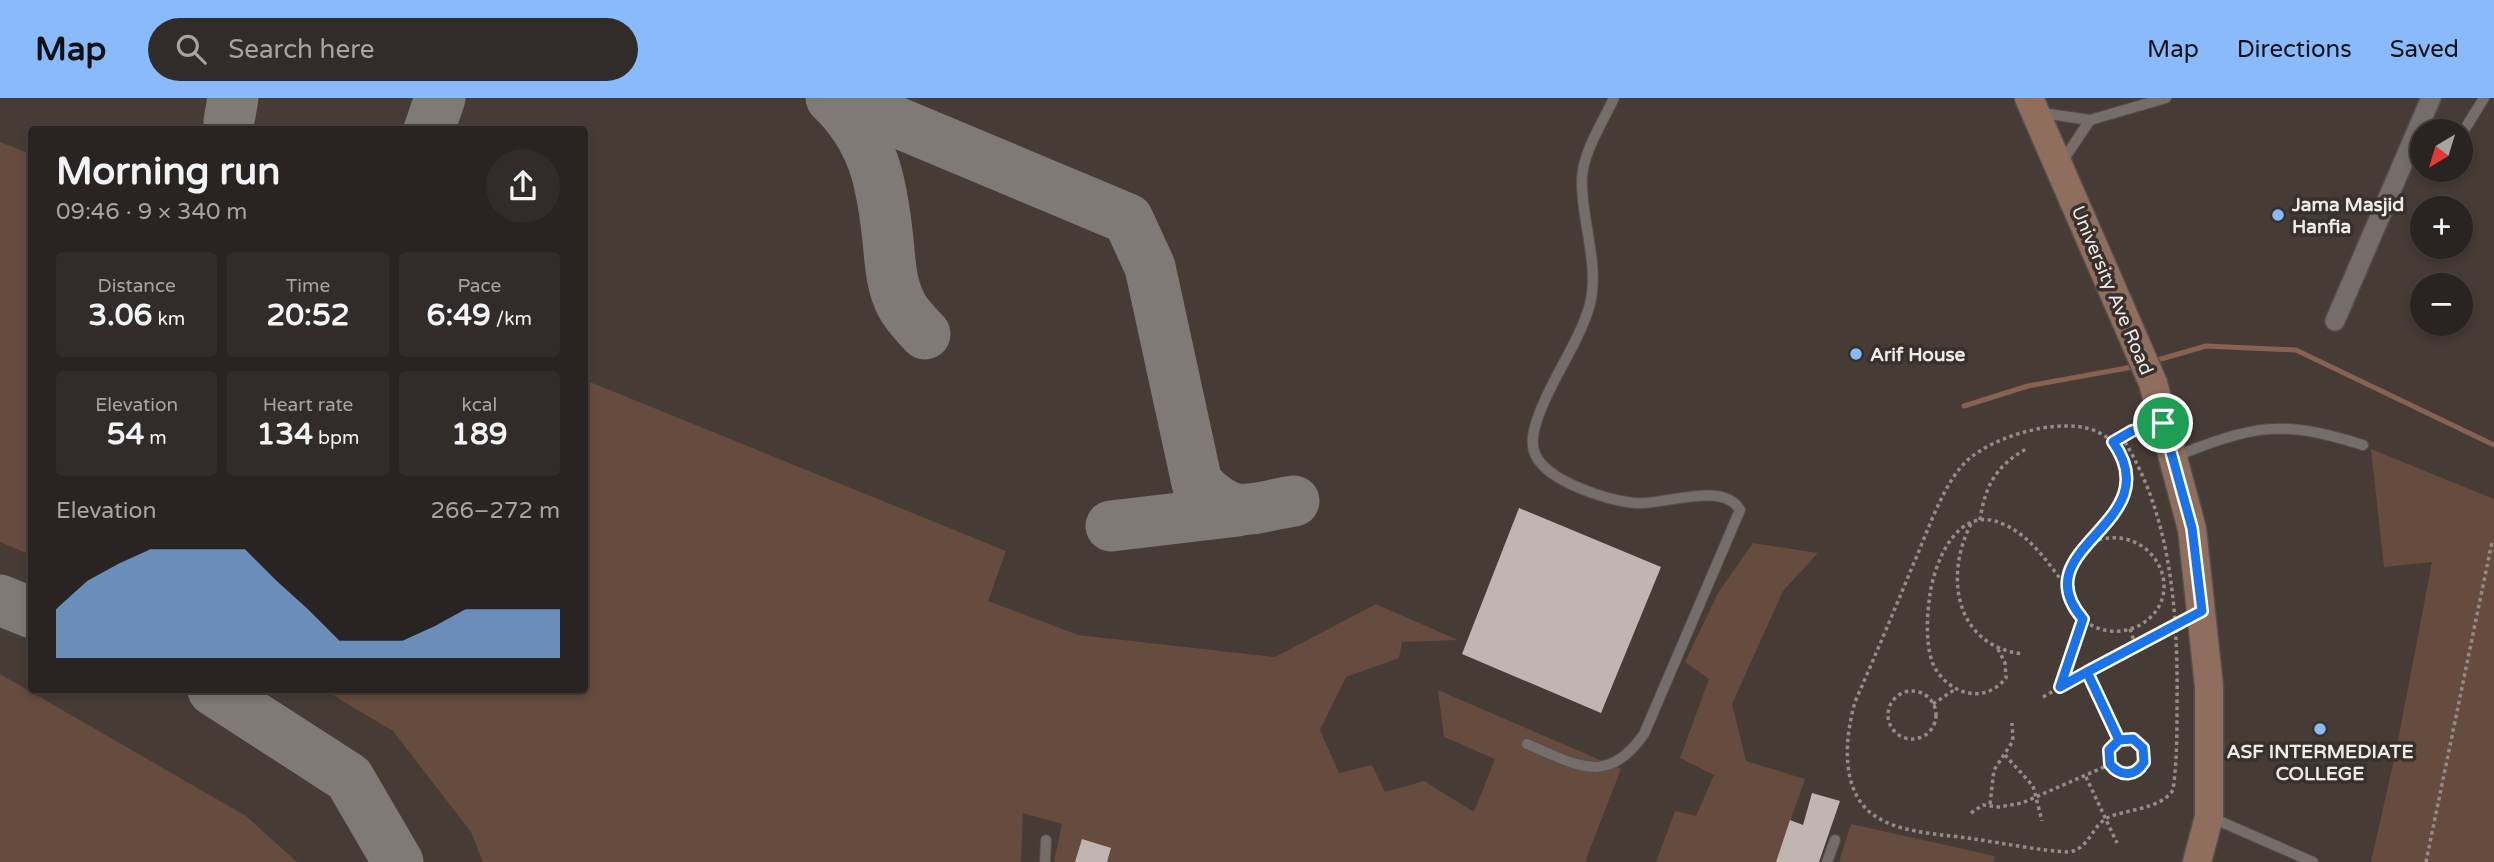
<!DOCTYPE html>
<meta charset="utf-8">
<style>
body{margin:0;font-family:"Varela Round",sans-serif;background:#312c2a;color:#f1f3f6;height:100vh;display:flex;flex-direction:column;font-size:26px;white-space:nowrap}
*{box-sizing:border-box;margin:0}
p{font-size:23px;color:#a5a4a5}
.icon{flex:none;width:38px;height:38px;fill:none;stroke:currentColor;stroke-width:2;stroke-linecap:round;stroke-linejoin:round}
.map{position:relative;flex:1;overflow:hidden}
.sheet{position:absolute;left:28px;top:28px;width:560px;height:567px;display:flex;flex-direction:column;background:#292421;border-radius:7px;box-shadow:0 4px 10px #0003,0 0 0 2px #45413f}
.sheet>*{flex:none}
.needle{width:46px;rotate:218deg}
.fabs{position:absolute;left:2410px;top:21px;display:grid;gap:14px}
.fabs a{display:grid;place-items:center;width:63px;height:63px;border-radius:50%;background:#292421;box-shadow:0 4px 10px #0003,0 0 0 2px #45413f;font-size:35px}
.pin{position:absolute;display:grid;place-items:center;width:60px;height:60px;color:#fff;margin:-30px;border:4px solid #fff;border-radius:50%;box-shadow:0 2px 7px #0007}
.round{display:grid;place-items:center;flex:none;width:74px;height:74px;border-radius:37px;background:#312c2a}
.headline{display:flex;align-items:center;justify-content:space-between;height:119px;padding:0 28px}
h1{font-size:38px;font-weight:700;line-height:52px}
.figures{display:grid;grid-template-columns:repeat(3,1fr);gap:10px;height:119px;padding:7px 28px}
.figures div{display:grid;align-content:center;border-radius:7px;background:#312c2a;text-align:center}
.figures b{font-size:30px;font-weight:700}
.figures small{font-size:19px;font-weight:400}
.figures p{font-size:19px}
.chart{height:196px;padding:14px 28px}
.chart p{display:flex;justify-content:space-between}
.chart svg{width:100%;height:126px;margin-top:7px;fill:#88bafc;opacity:.7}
header{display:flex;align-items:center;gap:42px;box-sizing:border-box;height:98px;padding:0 35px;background:#88bafc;color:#111}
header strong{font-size:33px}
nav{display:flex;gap:38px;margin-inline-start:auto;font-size:24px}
.search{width:490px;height:63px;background:#312c2a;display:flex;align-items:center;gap:18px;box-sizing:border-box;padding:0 24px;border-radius:38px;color:#a5a4a5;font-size:26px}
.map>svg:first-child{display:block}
.built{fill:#473b35;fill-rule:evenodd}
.green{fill:#664b3f}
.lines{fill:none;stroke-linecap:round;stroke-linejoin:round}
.stream{stroke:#876252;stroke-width:5}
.taxiway{stroke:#807a76;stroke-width:51}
.building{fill:#bfb6b2}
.lane-casing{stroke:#544f4c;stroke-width:12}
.street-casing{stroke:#544f4c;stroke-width:22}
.secondary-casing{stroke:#544f4c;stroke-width:31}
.path{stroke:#938d8a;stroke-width:3.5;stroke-dasharray:3.5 3.5;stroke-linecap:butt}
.lane{stroke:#756d69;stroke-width:10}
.street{stroke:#756d69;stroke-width:19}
.secondary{stroke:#906e5d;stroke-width:28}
.route-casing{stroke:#fff;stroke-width:14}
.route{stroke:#1a73e8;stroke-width:9}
.poi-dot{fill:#88bafc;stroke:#37302c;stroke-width:2.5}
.labels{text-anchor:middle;stroke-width:7;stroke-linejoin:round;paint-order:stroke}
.poi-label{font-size:19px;font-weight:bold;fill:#efeae8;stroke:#37302c;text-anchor:start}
.street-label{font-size:19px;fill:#efeae8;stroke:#37302c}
</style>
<header>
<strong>Map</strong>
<div class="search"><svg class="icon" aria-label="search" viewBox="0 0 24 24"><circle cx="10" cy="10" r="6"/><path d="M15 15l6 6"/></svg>Search here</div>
<nav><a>Map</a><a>Directions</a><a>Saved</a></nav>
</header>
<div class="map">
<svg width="2494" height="764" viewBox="0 0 2494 764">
<rect width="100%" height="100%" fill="#37302c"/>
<!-- built -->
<path class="built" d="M 0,0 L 2494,0 L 2494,764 L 0,764 ZM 32,32 L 584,32 L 584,592 L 32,592 ZM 2422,33 L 2460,33 L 2460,72 L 2422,72 ZM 2422,110 L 2460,110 L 2460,149 L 2422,149 ZM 2422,187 L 2460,187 L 2460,226 L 2422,226 Z"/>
<!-- green -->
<g class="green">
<path d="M 0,44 L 31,56 L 31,457 L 0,444 Z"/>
<path d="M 585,282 L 1006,453 L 988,503 L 1078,537 L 1275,559 L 1376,506 L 1458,542 L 1402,544 L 1399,560 L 1346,579 L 1320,632 L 1339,675 L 1372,667 L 1385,694 L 1424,683 L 1474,714 L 1495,661 L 1444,639 L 1438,592 L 1621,671 L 1585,764 L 1054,764 L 1062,726 L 1023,715 L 1021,764 L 483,764 L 471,734 L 393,633 L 324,592 L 584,592 Z"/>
<path d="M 2371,351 L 2494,401 L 2494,764 L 2371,764 L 2397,648 L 2432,464 L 2384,469 Z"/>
<path d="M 1753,445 L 1818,455 L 1783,493 L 1732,606 L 1746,663 L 1805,681 L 1776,764 L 1656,764 L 1675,713 L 1696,718 L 1714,677 L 1680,660 L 1709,581 L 1685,564 L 1718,495 Z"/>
<path d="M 0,576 L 246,718 L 297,764 L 0,764 Z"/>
<path d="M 1851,726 L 1995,758 L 1993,764 L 1839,764 Z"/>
</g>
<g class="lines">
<!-- stream -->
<g class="stream">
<path d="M 2154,263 L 2206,248 L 2296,252 L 2494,347"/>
<path d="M 1964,308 L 2028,288 L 2138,268"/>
</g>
<!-- taxiway -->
<g class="taxiway">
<path d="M 831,0 C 874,41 882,85 888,142 C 890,163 891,187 901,206 C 906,217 917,227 925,236"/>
<path d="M 839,0 L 1128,121 L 1150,169 L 1197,385 C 1235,423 1245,411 1294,403"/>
<path d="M 229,23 L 233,0"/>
<path d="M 429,32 L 440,0"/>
<path d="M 1111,428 L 1238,413"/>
<path d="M 0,502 L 32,515"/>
<path d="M 213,592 L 349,680 L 398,764"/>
</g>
</g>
<!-- building -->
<g class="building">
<path d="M 1519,410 L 1661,469 L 1601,615 L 1462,556 Z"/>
<path d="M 1812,695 L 1840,703 L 1819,764 L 1776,764 L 1790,722 L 1803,727 Z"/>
<path d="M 1082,741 L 1111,750 L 1107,764 L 1075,764 Z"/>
</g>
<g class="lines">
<!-- lane casing -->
<g class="lane-casing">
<g id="lane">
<path d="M 2042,15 L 2090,22"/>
<path d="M 2463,34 L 2484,0"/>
<path d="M 2062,64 L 2090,22 L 2166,0"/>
<path d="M 2176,358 C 2256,327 2280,321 2363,347"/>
<path d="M 1527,646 C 1577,667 1607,689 1644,636 L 1740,412 C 1723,382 1663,408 1634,405 C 1607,402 1549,384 1536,358 C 1530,347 1533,334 1537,322 C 1550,282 1579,246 1590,206 C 1600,164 1580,120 1582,79 C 1584,52 1603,24 1614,0"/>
<path d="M 2210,719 L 2313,764"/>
<path d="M 1045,764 L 1046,742"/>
<path d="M 1827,764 L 1835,742"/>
</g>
</g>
<!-- street casing -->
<g class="street-casing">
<path id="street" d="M 2335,223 L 2431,0"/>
</g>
<!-- secondary casing -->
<g class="secondary-casing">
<path id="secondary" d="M 2029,0 L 2153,285 L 2192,431 L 2209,588 L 2209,719 L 2197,764"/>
</g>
<!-- path -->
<g class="path">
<path d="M 2113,344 L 2142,330"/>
<path d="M 1980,422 C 1985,388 1996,367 2028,350"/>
<path d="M 1971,426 C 1944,478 1955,548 2023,556"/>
<path d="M 2092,444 C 2152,421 2192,497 2140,527 C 2129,533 2115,535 2104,532 C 2090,529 2078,519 2072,506 C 2045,449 2149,420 2125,362 C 2114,337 2090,327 2065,328 C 2035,328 1993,341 1970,360 C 1944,381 1927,436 1913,467 C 1894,513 1875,558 1855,604 C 1845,639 1839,694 1875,718 C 1902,736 1943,736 1974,741 C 2003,745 2041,753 2069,754 C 2091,750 2091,727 2109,719 C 2128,711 2161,711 2173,692 C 2177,664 2177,635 2177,607 C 2178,516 2172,416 2121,338"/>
<path d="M 2130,531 L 2135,546"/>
<path d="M 1998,551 L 2005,565 L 2006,580 C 1997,591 1984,598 1969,595 C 1954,593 1939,580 1933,566 C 1925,545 1927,517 1930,496 C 1935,463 1958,405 2003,426 C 2031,438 2049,466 2067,490"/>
<path d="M 2087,574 L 2119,642"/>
<path d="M 2061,587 L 2083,522"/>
<circle cx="1912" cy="617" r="24"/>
<path d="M 2043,599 L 2174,525"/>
<path d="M 1933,606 L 1954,592"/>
<circle cx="2127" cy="658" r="18"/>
<path d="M 2005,657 L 2033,688 L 2042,723"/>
<path d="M 2086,679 L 2117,745"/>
<path d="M 1990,706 L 1994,672 L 2013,643 L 2012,625"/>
<path d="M 1971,715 L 1983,707 L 1999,709 L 2022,705 L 2111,666"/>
<path d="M 2426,764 L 2492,444"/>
</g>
<!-- lane -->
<use href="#lane" class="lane"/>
<!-- street -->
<use href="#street" class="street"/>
<!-- secondary -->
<use href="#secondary" class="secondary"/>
</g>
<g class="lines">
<!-- route casing -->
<g class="route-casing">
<path id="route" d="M 2163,325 L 2132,333 L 2113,344 C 2171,426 2020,449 2083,521 L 2060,589 L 2087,574 L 2119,642 L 2109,652 L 2110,666 C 2121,680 2136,678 2144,664 L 2143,650 L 2133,641 L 2119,642 L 2087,574 L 2202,513 L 2192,430 L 2163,325"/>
</g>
<!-- route -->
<use href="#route" class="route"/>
</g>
<!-- markers -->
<g class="poi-dot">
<circle cx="2278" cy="117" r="7"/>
<circle cx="1856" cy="256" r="7"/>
<circle cx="2320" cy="631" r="7"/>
</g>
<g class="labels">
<!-- poi labels -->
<g class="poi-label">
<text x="2292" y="113">Jama Masjid<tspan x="2292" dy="22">Hanfia</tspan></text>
<text x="1870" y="263">Arif House</text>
<text x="2320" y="660" text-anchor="middle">ASF INTERMEDIATE<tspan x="2320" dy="22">COLLEGE</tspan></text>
</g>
<!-- street labels -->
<g class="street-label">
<text transform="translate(2113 192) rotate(67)" y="7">University Ave Road</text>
</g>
</g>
</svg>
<div class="fabs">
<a><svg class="needle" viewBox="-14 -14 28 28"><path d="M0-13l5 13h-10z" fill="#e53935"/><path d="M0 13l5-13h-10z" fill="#a5a4a5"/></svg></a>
<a>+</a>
<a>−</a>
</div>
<div class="pin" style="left:2163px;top:325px;background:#1e9e55"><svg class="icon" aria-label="arrive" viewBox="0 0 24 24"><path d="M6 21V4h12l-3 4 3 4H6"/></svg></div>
<section class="sheet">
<div class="headline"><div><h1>Morning run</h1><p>09:46 · 9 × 340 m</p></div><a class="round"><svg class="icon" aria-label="share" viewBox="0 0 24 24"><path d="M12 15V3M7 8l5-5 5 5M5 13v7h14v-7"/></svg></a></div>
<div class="figures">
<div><p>Distance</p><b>3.06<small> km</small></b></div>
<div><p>Time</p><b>20:52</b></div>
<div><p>Pace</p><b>6:49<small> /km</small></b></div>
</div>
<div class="figures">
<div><p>Elevation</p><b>54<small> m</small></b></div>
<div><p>Heart rate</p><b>134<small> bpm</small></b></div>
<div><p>kcal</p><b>189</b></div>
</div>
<div class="chart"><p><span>Elevation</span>266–272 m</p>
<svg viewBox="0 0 160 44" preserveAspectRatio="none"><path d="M0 44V27L10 17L20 11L30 6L40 6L50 6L60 6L70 17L80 27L90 38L100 38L110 38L120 33L130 27L140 27L150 27L160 27V44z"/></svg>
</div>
</section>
</div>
